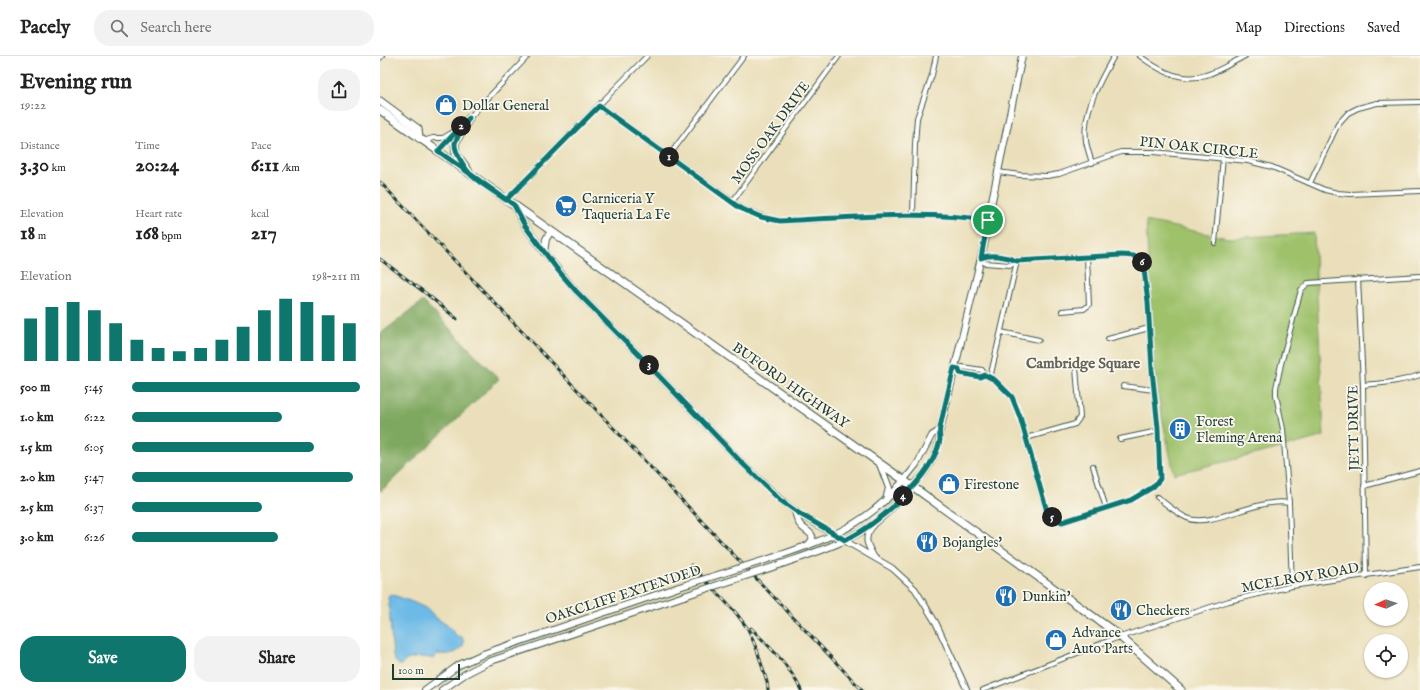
<!DOCTYPE html>
<meta charset="utf-8">
<style>
body{margin:0;font-family:"IM FELL English",serif;background:#f2f2f2;color:#222;height:100vh;display:flex;flex-direction:column;font-size:15px;white-space:nowrap}
*{box-sizing:border-box;margin:0}
p{font-size:13px;color:#767676}
.icon{flex:none;width:22px;height:22px;fill:none;stroke:currentColor;stroke-width:2;stroke-linecap:round;stroke-linejoin:round}
.map{position:relative;flex:1;overflow:hidden}
.side{display:flex;flex-direction:column;background:#fff;width:380px}
.side>*{flex:none}
.needle{width:26px;rotate:267deg}
.controls{position:absolute;left:984px;top:526px;display:grid;gap:8px}
.controls a{display:grid;place-items:center;width:44px;height:44px;border-radius:50%;background:#fff;box-shadow:0 1px 3px #0004;font-size:20px}
.scale{position:absolute;left:12px;bottom:10px;width:68px;box-sizing:border-box;padding-left:4px;border:2px solid #1f3d34;border-top:0;font-size:11px;line-height:14px;white-space:nowrap;color:#1f3d34;-webkit-text-stroke:3px #fbf7ec;paint-order:stroke}
.pin{position:absolute;display:grid;place-items:center;width:34px;height:34px;color:#fff;margin:-17px;border:2px solid #fff;border-radius:50%;box-shadow:0 1px 4px #0007}
.km{position:absolute;width:20px;height:20px;margin:-10px;border-radius:50%;background:#222;color:#fff;font-size:11px;line-height:20px;text-align:center}
.round{display:grid;place-items:center;flex:none;width:42px;height:42px;border-radius:16px;background:#f2f2f2}
.overview{display:flex;align-items:center;justify-content:space-between;height:68px;padding:0 20px}
h1{font-size:22px;font-weight:800;line-height:30px}
.metrics{display:grid;grid-template-columns:repeat(3,1fr);gap:6px;height:68px;padding:4px 20px}
.metrics div{display:grid;align-content:center}
.metrics b{font-size:20px;font-weight:800}
.metrics small{font-size:11px;font-weight:400}
.metrics p{font-size:11px}
.chart{height:112px;padding:8px 20px}
.chart p{display:flex;justify-content:space-between}
.chart svg{width:100%;height:72px;margin-top:4px;stroke:#0f766e;stroke-width:6}
.primary-button{display:flex;gap:8px;margin-top:auto;padding:8px 20px}
.primary-button a{flex:1;height:46px;border-radius:16px;background:#0f766e;color:#fff;font-size:16px;font-weight:800;line-height:46px;text-align:center}
.primary-button a+a{background:#f2f2f2;color:#222}
ul{padding:0 20px;list-style:none;font-size:13px}
li{display:grid;grid-template-columns:64px 48px 1fr;align-items:center;height:30px}
li i{height:10px;border-radius:5px;background:#0f766e}
header{display:flex;align-items:center;gap:24px;box-sizing:border-box;height:56px;padding:0 20px;background:#fff;border-bottom:1px solid #e0e0e0}
header strong{font-size:19px}
nav{display:flex;gap:22px;margin-inline-start:auto;font-size:14px}
.search{width:280px;height:36px;background:#f2f2f2;display:flex;align-items:center;gap:10px;box-sizing:border-box;padding:0 14px;border-radius:16px;color:#767676;font-size:15px}
main{display:flex;flex:1;min-height:0}
.map>svg:first-child{display:block}
.green{fill:#9ec16b;stroke:#5e7f50}
.forest{fill:#7ea75f;stroke:#4e724a}
.water{fill:#6dbae7;stroke:#467c8e}
.lines{fill:none;stroke-linecap:round;stroke-linejoin:round}
.minor-casing{stroke:#3d5548;stroke-width:6}
.tertiary-casing{stroke:#3d5548;stroke-width:7}
.secondary-casing{stroke:#3d5548;stroke-width:8}
.primary-casing{stroke:#3d5548;stroke-width:9}
.minor{stroke:#fff;stroke-width:4}
.tertiary{stroke:#fff;stroke-width:5}
.secondary{stroke:#fff;stroke-width:6}
.primary{stroke:#fff;stroke-width:7}
.rail-casing{stroke:#1f3d34;stroke-width:3}
.rail{stroke:#fbf7ec;stroke-width:1.5;stroke-dasharray:4.5;stroke-linecap:butt}
.secondary-bridge-casing{stroke:#3d5548;stroke-width:8;stroke-linecap:butt}
.secondary-bridge{stroke:#fff;stroke-width:6}
.route-casing{stroke:#fff;stroke-width:8}
.route{stroke:#0f766e;stroke-width:5}
.labels{text-anchor:middle;stroke-width:3.5;stroke-linejoin:round;paint-order:stroke}
.poi-label{font-size:14px;fill:#1f3d34;stroke:#fbf7ec;text-anchor:start}
.street-label{font-size:14px;fill:#1f3d34;stroke:#fbf7ec}
.neighbourhood-label{font-size:15px;font-weight:bold;fill:#64645b;stroke:#fbf7ec}
</style>
<header>
<strong>Pacely</strong>
<div class="search"><svg class="icon" aria-label="search" viewBox="0 0 24 24"><circle cx="10" cy="10" r="6"/><path d="M15 15l6 6"/></svg>Search here</div>
<nav><a>Map</a><a>Directions</a><a>Saved</a></nav>
</header>
<main>
<section class="side">
<div class="overview"><div><h1>Evening run</h1><p>19:22</p></div><a class="round"><svg class="icon" aria-label="share" viewBox="0 0 24 24"><path d="M12 15V3M7 8l5-5 5 5M5 13v7h14v-7"/></svg></a></div>
<div class="metrics">
<div><p>Distance</p><b>3.30<small> km</small></b></div>
<div><p>Time</p><b>20:24</b></div>
<div><p>Pace</p><b>6:11<small> /km</small></b></div>
</div>
<div class="metrics">
<div><p>Elevation</p><b>18<small> m</small></b></div>
<div><p>Heart rate</p><b>168<small> bpm</small></b></div>
<div><p>kcal</p><b>217</b></div>
</div>
<div class="chart"><p><span>Elevation</span>198–211 m</p>
<svg viewBox="0 0 160 44" preserveAspectRatio="none"><path d="M5 44V18M15 44V11M25 44V8M35 44V13M45 44V21M55 44V31M65 44V36M75 44V38M85 44V36M95 44V31M105 44V23M115 44V13M125 44V6M135 44V8M145 44V16M155 44V21"/></svg>
</div>
<ul>
<li><b>500 m</b>5:45<i style="width:100%"></i></li>
<li><b>1.0 km</b>6:22<i style="width:66%"></i></li>
<li><b>1.5 km</b>6:05<i style="width:80%"></i></li>
<li><b>2.0 km</b>5:47<i style="width:97%"></i></li>
<li><b>2.5 km</b>6:37<i style="width:57%"></i></li>
<li><b>3.0 km</b>6:26<i style="width:64%"></i></li>
</ul>
<div class="primary-button"><a>Save</a><a>Share</a></div>
</section>
<div class="map">
<svg width="1040" height="634" viewBox="0 0 1040 634">
<rect width="100%" height="100%" fill="#fbf7ec"/>
<filter id="ink" filterUnits="userSpaceOnUse"><feTurbulence type="fractalNoise" baseFrequency=".025" numOctaves="2"/><feDisplacementMap in="SourceGraphic" scale="8" xChannelSelector="R" yChannelSelector="G"/><feConvolveMatrix kernelMatrix="1 2 1 2 8 2 1 2 1" color-interpolation-filters="sRGB"/></filter>
<filter id="wash" filterUnits="userSpaceOnUse"><feTurbulence type="fractalNoise" baseFrequency=".012" numOctaves="4" result="noise"/><feDisplacementMap in="SourceGraphic" scale="16" xChannelSelector="R" yChannelSelector="G"/><feGaussianBlur stdDeviation="0.9" result="paint"/><feColorMatrix in="noise" values="0 0 0 0 0 0 0 0 0 0 0 0 0 0 0 0 0 1.4 0 .05"/><feComposite in="paint" operator="in"/></filter>
<g filter="url(#wash)">
<rect width="100%" height="100%" fill="#eadfba"/>
<!-- green -->
<path class="green" d="M 766,165 L 848,182 L 934,177 L 944,380 L 905,391 L 794,418 L 774,322 Z"/>
<!-- forest -->
<path class="forest" d="M 43,245 L 119,323 L 0,436 L 0,278 Z"/>
<!-- water -->
<path class="water" d="M 10,538 L 30,545 L 48,553 L 55,561 L 67,569 L 77,580 L 82,581 C 89,596 68,600 57,598 L 53,603 C 46,600 34,601 27,604 C 23,606 23,609 19,609 L 16,606 L 13,600 L 8,540 Z"/>
</g>
<g filter="url(#ink)">
<g class="lines">
<!-- minor casing -->
<g class="minor-casing">
<g id="minor">
<path d="M 760,0 C 778,14 803,27 826,19 C 840,15 853,6 865,0"/>
<path d="M 0,2 L 2,0"/>
<path d="M 219,50 L 361,152 L 389,163 L 401,165 C 470,162 540,155 608,164"/>
<path d="M 88,63 L 148,0"/>
<path d="M 43,85 L 53,82 L 63,82 L 75,75"/>
<path d="M 58,95 L 82,69"/>
<path d="M 288,101 L 364,0"/>
<path d="M 712,107 C 710,100 707,92 706,85 C 702,57 720,24 734,0"/>
<path d="M 618,116 L 640,119 L 667,120 L 679,118 L 741,96 L 773,96 L 868,105 L 892,111 L 945,134 L 958,137 L 970,138 L 1040,135"/>
<path d="M 930,127 L 958,68 L 968,57 L 978,52 L 997,47 L 1040,46"/>
<path d="M 126,144 L 267,0"/>
<path d="M 352,146 L 459,0"/>
<path d="M 533,159 L 535,88 L 537,62 L 552,19 L 556,0"/>
<path d="M 835,187 L 843,102"/>
<path d="M 978,223 L 983,329 L 986,520"/>
<path d="M 682,255 L 704,253 L 709,249 L 707,201"/>
<path d="M 621,276 L 659,284"/>
<path d="M 728,283 L 769,272"/>
<path d="M 574,312 L 579,313 L 582,311 L 602,314 L 605,319 L 615,324 L 632,341 L 640,361 L 661,436 L 668,459 L 682,466 L 751,444 L 773,431 L 780,423 L 778,372 L 772,315 L 768,246 L 763,206 L 754,200 L 742,199 L 637,205 C 626,200 611,198 601,202 L 605,207 L 631,209 L 637,205"/>
<path d="M 579,313 L 580,317 L 600,321 L 605,319"/>
<path d="M 610,322 L 637,205"/>
<path d="M 983,329 C 1003,327 1021,326 1040,319"/>
<path d="M 743,330 L 774,334"/>
<path d="M 646,382 L 695,368 L 700,361 L 696,312"/>
<path d="M 740,383 L 778,375"/>
<path d="M 713,410 L 726,452"/>
<path d="M 984,430 L 1040,415"/>
<path d="M 777,441 C 786,448 796,457 807,462 C 830,473 878,441 909,447"/>
<path d="M 912,530 L 909,447 L 903,373 L 896,339 L 896,332 L 901,308 L 921,234 L 928,227 L 1040,220"/>
<path d="M 603,634 L 728,585 L 849,545 L 912,530 L 1040,511"/>
</g>
</g>
<!-- tertiary casing -->
<g class="tertiary-casing">
<g id="tertiary">
<path d="M 164,196 L 196,235 L 260,300 L 361,406 L 400,443 L 420,459 L 512,512 L 535,533 L 556,567 L 587,634"/>
<path d="M 524,424 L 537,408 L 552,379 L 560,374"/>
<path d="M 532,430 C 536,426 541,421 545,416 C 554,405 560,388 560,374"/>
<path d="M 494,469 C 483,481 486,487 494,501"/>
</g>
</g>
<!-- secondary casing -->
<g class="secondary-casing">
<g id="secondary">
<path d="M 134,149 L 145,170 L 164,196"/>
<path d="M 164,196 L 166,183 L 171,175"/>
<path d="M 560,374 L 605,185 L 608,164 L 642,0"/>
<path d="M 500,408 L 509,432 L 506,444"/>
<path d="M 415,455 C 416,459 418,467 421,470 C 428,477 439,479 427,490"/>
<path d="M 395,501 C 447,483 488,469 524,424"/>
<path d="M 399,509 C 433,497 468,487 497,465 C 510,455 521,442 532,430"/>
<path d="M 45,634 L 79,609 L 103,598 L 299,531"/>
<path d="M 62,634 L 85,618 L 108,606 L 304,540"/>
</g>
</g>
<!-- primary casing -->
<g class="primary-casing">
<g id="primary">
<path d="M 0,45 L 38,73 L 39,82"/>
<path d="M 0,54 L 532,430 L 736,577 L 801,634"/>
<path d="M 88,114 L 76,98 L 75,87 L 89,62"/>
</g>
</g>
<!-- minor -->
<use href="#minor" class="minor"/>
<!-- tertiary -->
<use href="#tertiary" class="tertiary"/>
<!-- secondary -->
<use href="#secondary" class="secondary"/>
<!-- primary -->
<use href="#primary" class="primary"/>
<!-- rail casing -->
<g class="rail-casing">
<g id="rail">
<path d="M 0,126 L 482,634"/>
<path d="M 0,203 L 48,239 L 77,263"/>
<path d="M 311,509 L 356,557 L 368,573 L 377,594 L 387,626 L 388,634"/>
<path d="M 371,572 C 391,593 408,607 421,634"/>
</g>
</g>
<!-- rail -->
<use href="#rail" class="rail"/>
<!-- secondary-bridge casing -->
<g class="secondary-bridge-casing">
<g id="secondary-bridge">
<path d="M 299,531 L 395,501"/>
<path d="M 304,540 L 399,509"/>
</g>
</g>
<!-- secondary-bridge -->
<use href="#secondary-bridge" class="secondary-bridge"/>
</g>
</g>
<g class="lines" filter="url(#ink)">
<!-- route casing -->
<g class="route-casing">
<path id="route" d="M 608,164 C 540,154 469,162 400,165 L 381,161 L 360,152 L 219,50 L 126,144 C 115,136 102,129 92,120 C 86,114 74,96 75,87 C 77,81 86,68 89,62 L 58,95 L 134,149 L 145,170 L 177,213 L 196,235 L 260,300 L 361,406 L 400,444 L 420,458 L 465,484 C 497,470 553,420 560,384 C 560,380 559,376 560,372 C 564,352 569,332 574,312 L 579,313 L 580,317 L 600,321 L 605,319 L 615,324 L 632,341 L 640,361 L 668,459 L 682,466 L 751,444 L 773,431 L 780,423 L 778,372 L 772,314 L 768,246 L 763,206 L 754,200 L 742,199 L 637,205 C 626,200 611,198 601,202 L 608,164"/>
</g>
<!-- route -->
<use href="#route" class="route"/>
</g>
<!-- icons -->
<defs>
<g id="shop-disc" transform="scale(1.15)"><circle r="9.5" fill="#1f6fb2" stroke="#fbf7ec"/><path d="M-5-2.5h2.3a2.7 3.5 0 0 1 5.4 0H5L5.5 6h-11ZM-1.5-2.5h3a1.5 2.3 0 0 0-3 0Z" fill="#fff"/></g>
<g id="supermarket-disc" transform="scale(1.15)"><circle r="9.5" fill="#1f6fb2" stroke="#fbf7ec"/><path d="M-6-5.5h2.5l.6 2H6L4.5 2H-2.5L-4.4-4H-6ZM-1.5 3.2a1.3 1.3 0 1 0 .1 0ZM3 3.2a1.3 1.3 0 1 0 .1 0Z" fill="#fff"/></g>
<g id="building-disc" transform="scale(1.15)"><circle r="9.5" fill="#1f6fb2" stroke="#fbf7ec"/><path d="M-4-6H4V6H1V3H-1V6H-4ZM-2.5-4.3h1.7v1.8h-1.7ZM.8-4.3h1.7v1.8H.8ZM-2.5-1h1.7V.8h-1.7ZM.8-1h1.7V.8H.8Z" fill="#fff"/></g>
<g id="restaurant-disc" transform="scale(1.15)"><circle r="9.5" fill="#1f6fb2" stroke="#fbf7ec"/><path d="M-5-6h1v4h1v-4h1v4h1v-4h1v5L-1.5 .5V6h-2V.5L-5-1ZM5-6V6H3V1.5H1.5Q1.5-4 5-6Z" fill="#fff"/></g>
</defs>
<g fill-rule="evenodd">
<use href="#shop-disc" x="66" y="49"/>
<use href="#supermarket-disc" x="186" y="150"/>
<use href="#building-disc" x="800" y="373"/>
<use href="#shop-disc" x="569" y="428"/>
<use href="#restaurant-disc" x="547" y="486"/>
<use href="#restaurant-disc" x="626" y="540"/>
<use href="#restaurant-disc" x="741" y="554"/>
<use href="#shop-disc" x="676" y="584"/>
</g>
<g class="labels">
<!-- poi labels -->
<g class="poi-label">
<text x="82" y="54">Dollar General</text>
<text x="202" y="147">Carniceria Y<tspan x="202" dy="16">Taqueria La Fe</tspan></text>
<text x="816" y="370">Forest<tspan x="816" dy="16">Fleming Arena</tspan></text>
<text x="584" y="433">Firestone</text>
<text x="562" y="491">Bojangles'</text>
<text x="642" y="545">Dunkin'</text>
<text x="756" y="559">Checkers</text>
<text x="692" y="581">Advance<tspan x="692" dy="16">Auto Parts</tspan></text>
</g>
<!-- street labels -->
<g class="street-label">
<text transform="translate(390 76) rotate(-54)" y="5">MOSS OAK DRIVE</text>
<text transform="translate(819 91) rotate(6)" y="5">PIN OAK CIRCLE</text>
<text transform="translate(411 329) rotate(35)" y="5">BUFORD HIGHWAY</text>
<text transform="translate(973 372) rotate(-91)" y="5">JETT DRIVE</text>
<text transform="translate(920 521) rotate(-10)" y="5">MCELROY ROAD</text>
<text transform="translate(243 538) rotate(-18)" y="5">OAKCLIFF EXTENDED</text>
</g>
<!-- neighbourhood labels -->
<g class="neighbourhood-label">
<text x="703" y="312">Cambridge Square</text>
</g>
</g>
</svg>
<div class="controls">
<a><svg class="needle" viewBox="-14 -14 28 28"><path d="M0-13l5 13h-10z" fill="#e53935"/><path d="M0 13l5-13h-10z" fill="#767676"/></svg></a>
<a><svg class="icon" aria-label="locate" viewBox="0 0 24 24"><circle cx="12" cy="12" r="6"/><path d="M12 2v4M12 18v4M2 12h4M18 12h4"/></svg></a>
</div>
<div class="scale">100 m</div>
<div class="pin" style="left:608px;top:164px;background:#1e9e55"><svg class="icon" aria-label="arrive" viewBox="0 0 24 24"><path d="M6 21V4h12l-3 4 3 4H6"/></svg></div>
<b class="km" style="left:289px;top:101px">1</b>
<b class="km" style="left:81px;top:70px">2</b>
<b class="km" style="left:269px;top:309px">3</b>
<b class="km" style="left:523px;top:440px">4</b>
<b class="km" style="left:672px;top:461px">5</b>
<b class="km" style="left:762px;top:206px">6</b>
</div>
</main>
